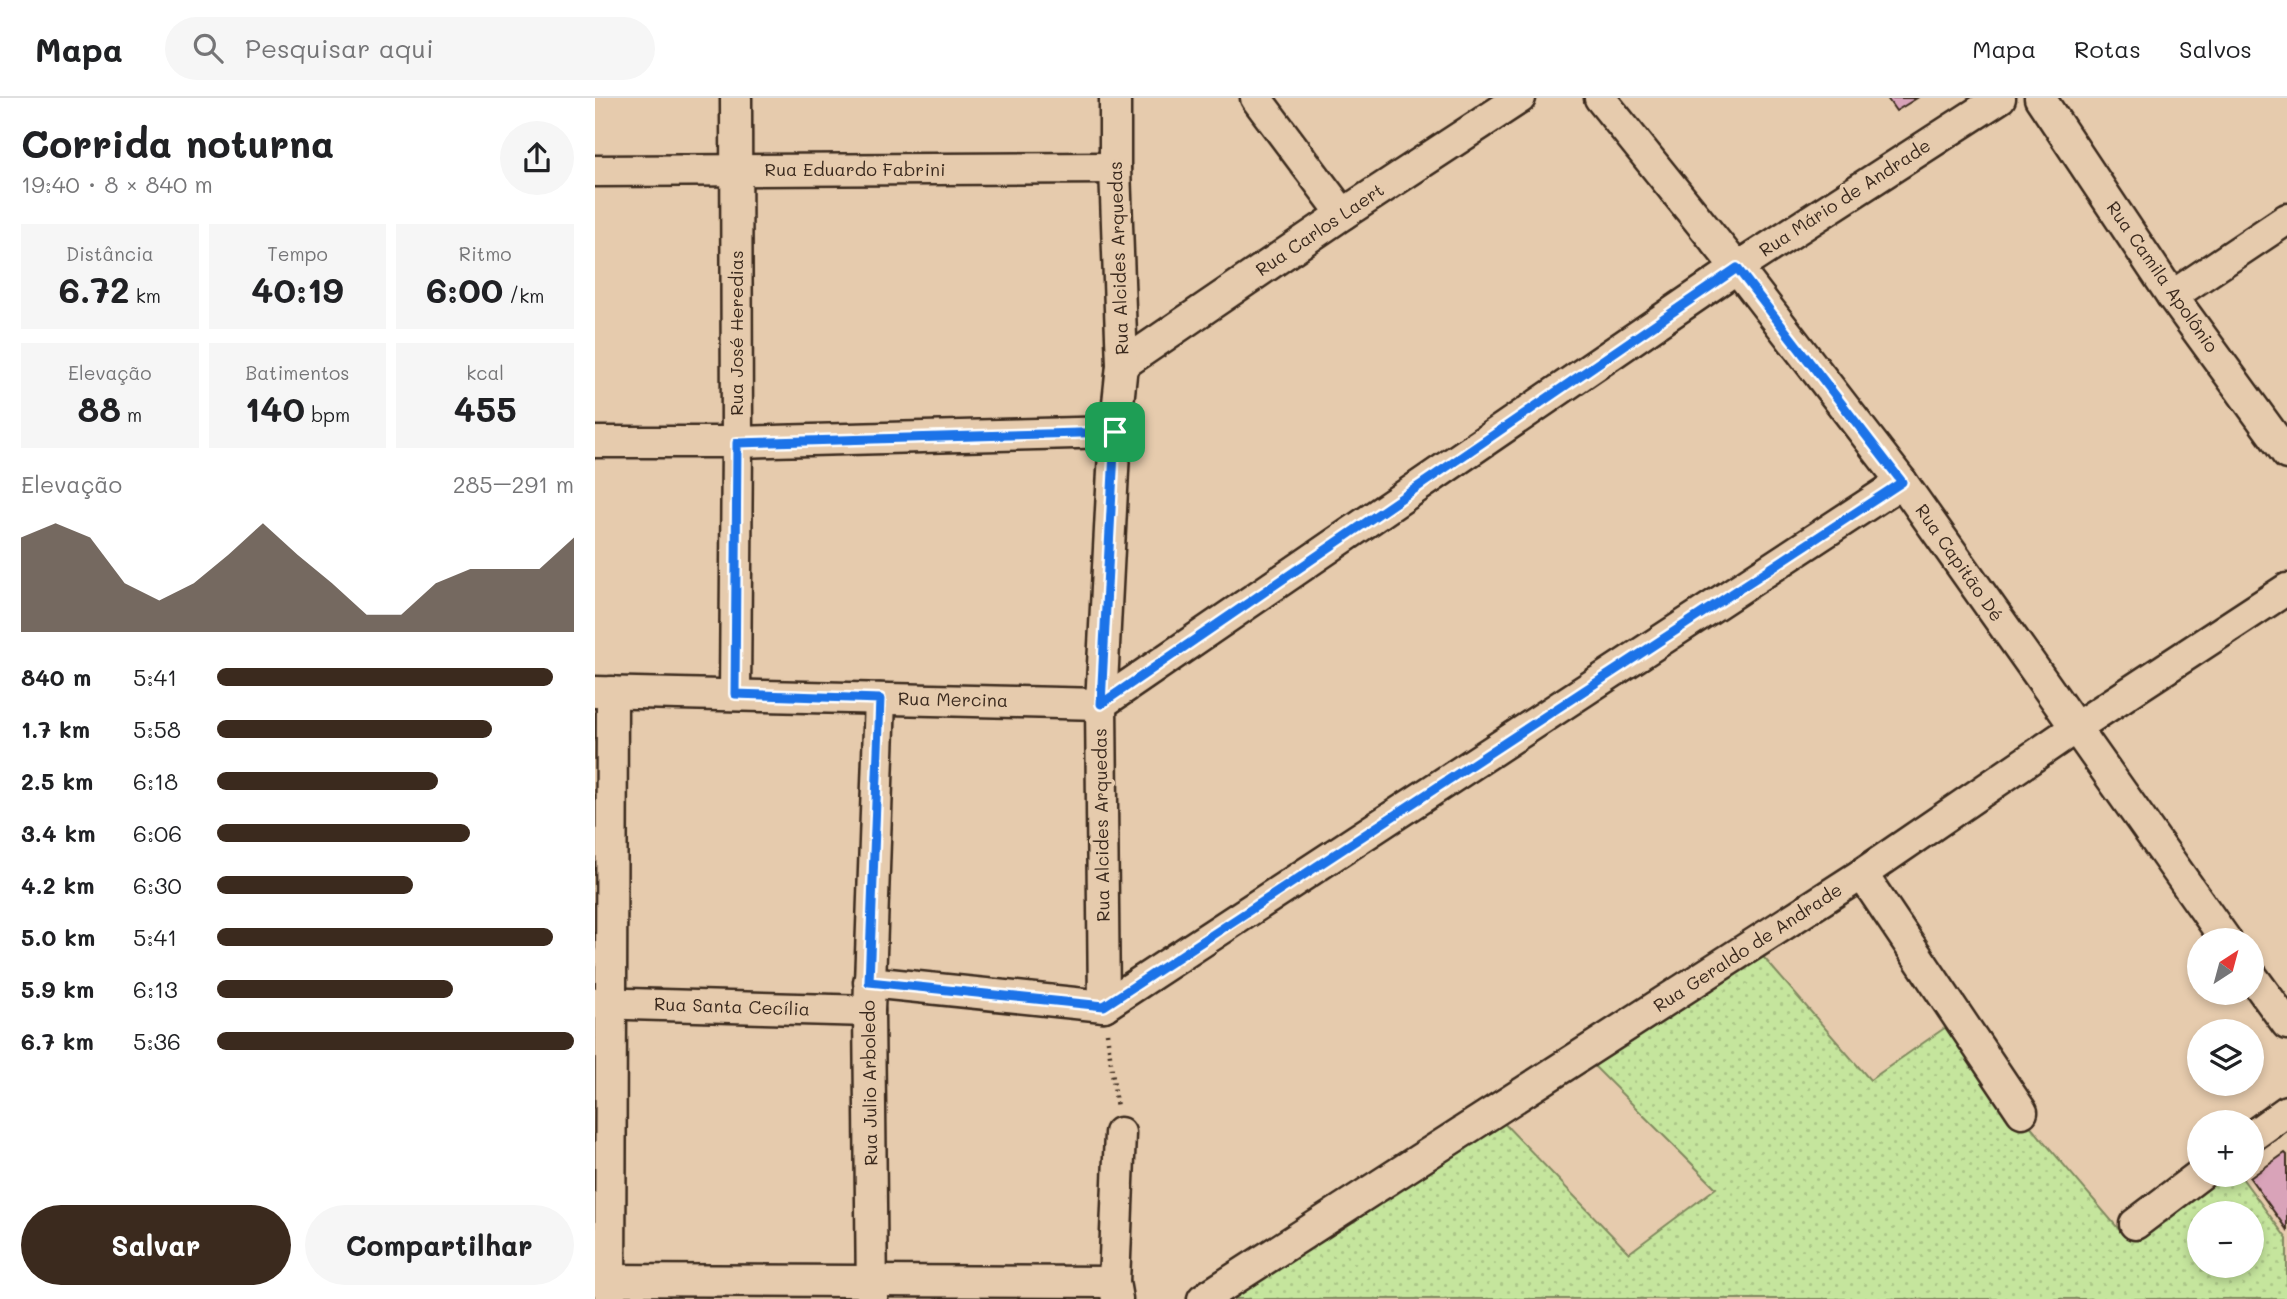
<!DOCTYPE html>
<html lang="pt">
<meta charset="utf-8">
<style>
body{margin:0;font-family:Mali,sans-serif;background:#f6f6f6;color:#202124;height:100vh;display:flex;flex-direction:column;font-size:26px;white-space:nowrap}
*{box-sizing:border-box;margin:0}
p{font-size:23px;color:#757577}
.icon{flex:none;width:38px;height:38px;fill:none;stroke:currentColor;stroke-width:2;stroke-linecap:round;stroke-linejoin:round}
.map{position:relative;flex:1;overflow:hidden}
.details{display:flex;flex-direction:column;background:#fff;width:595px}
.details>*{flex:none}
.needle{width:46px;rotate:36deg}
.controls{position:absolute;left:1592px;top:830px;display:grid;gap:14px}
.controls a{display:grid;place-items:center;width:77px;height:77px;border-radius:50%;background:#fff;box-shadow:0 4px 10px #0003;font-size:35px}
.pin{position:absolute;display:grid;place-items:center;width:60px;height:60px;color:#fff;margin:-30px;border-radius:14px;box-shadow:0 4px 10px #0006}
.round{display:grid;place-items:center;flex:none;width:74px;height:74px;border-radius:37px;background:#f6f6f6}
.summary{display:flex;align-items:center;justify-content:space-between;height:119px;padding:0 21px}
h1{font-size:38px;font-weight:700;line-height:52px}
.metrics{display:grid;grid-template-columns:repeat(3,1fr);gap:10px;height:119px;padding:7px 21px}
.metrics div{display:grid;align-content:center;border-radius:0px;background:#f6f6f6;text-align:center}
.metrics b{font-size:35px;font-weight:700}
.metrics small{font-size:19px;font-weight:400}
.metrics p{font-size:19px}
.chart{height:196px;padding:14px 21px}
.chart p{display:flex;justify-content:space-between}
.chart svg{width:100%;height:126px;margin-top:7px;fill:#3b2a1e;opacity:.7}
.button{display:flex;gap:14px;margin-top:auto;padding:14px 21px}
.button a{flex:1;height:80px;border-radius:42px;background:#3b2a1e;color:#fff;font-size:28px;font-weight:700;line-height:80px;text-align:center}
.button a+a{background:#f6f6f6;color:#202124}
ul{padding:0 21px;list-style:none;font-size:23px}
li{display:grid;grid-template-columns:112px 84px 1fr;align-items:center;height:52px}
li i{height:18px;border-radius:9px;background:#3b2a1e}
header{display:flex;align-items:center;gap:42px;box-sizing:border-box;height:98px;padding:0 35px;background:#fff;border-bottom:2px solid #e0e0e0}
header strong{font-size:33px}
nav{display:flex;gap:38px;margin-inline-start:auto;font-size:24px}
.search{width:490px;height:63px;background:#f6f6f6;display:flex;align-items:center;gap:18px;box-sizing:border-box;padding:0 24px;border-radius:38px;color:#757577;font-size:26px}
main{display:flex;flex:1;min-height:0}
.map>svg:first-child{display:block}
.grass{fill:url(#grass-dots);stroke:#80885e;stroke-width:2;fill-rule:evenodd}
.building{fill:#d9a3b9;stroke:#3b2a1e;stroke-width:2}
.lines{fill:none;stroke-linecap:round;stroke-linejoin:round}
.minor-casing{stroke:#3b2a1e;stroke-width:35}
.path{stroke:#3b2a1e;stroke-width:4.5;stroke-dasharray:2 5;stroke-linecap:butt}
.minor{stroke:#e6cbad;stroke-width:30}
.route-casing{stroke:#fff;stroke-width:14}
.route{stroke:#1a73e8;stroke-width:9}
.labels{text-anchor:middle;stroke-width:7;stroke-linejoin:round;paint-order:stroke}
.street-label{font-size:18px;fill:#3b2a1e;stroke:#e6cbad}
</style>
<header>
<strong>Mapa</strong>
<div class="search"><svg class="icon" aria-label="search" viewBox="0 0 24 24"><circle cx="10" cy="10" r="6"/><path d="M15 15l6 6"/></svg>Pesquisar aqui</div>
<nav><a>Mapa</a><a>Rotas</a><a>Salvos</a></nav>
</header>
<main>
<section class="details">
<div class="summary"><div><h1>Corrida noturna</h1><p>19:40 · 8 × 840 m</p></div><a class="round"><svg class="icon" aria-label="share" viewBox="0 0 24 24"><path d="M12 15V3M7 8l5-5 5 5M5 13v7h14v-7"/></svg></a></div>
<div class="metrics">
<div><p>Distância</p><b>6.72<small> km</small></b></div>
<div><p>Tempo</p><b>40:19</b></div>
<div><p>Ritmo</p><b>6:00<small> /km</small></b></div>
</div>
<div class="metrics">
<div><p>Elevação</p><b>88<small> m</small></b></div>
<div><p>Batimentos</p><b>140<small> bpm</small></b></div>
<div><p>kcal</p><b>455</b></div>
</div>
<div class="chart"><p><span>Elevação</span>285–291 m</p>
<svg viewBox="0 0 160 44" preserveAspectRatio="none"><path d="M0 44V11L10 6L20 11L30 27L40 33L50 27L60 17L70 6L80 17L90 27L100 38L110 38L120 27L130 22L140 22L150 22L160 11V44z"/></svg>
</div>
<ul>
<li><b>840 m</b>5:41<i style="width:94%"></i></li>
<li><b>1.7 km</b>5:58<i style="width:77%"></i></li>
<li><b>2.5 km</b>6:18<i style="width:62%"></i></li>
<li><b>3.4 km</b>6:06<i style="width:71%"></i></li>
<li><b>4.2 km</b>6:30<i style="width:55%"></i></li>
<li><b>5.0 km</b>5:41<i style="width:94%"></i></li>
<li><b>5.9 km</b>6:13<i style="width:66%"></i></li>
<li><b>6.7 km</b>5:36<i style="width:100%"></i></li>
</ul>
<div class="button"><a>Salvar</a><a>Compartilhar</a></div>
</section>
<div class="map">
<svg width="1692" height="1201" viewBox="0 0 1692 1201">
<defs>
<pattern id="grass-dots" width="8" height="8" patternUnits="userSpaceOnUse" patternTransform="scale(1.75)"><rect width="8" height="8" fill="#c5e59d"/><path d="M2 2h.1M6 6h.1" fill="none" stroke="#aac587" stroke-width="1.8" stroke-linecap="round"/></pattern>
</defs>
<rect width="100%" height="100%" fill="#e6cbad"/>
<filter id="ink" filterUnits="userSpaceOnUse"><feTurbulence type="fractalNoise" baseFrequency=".0143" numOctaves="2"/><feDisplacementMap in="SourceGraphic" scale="14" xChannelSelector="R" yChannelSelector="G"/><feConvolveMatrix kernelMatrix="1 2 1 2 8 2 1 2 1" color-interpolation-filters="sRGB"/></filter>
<g filter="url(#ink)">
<!-- grass -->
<path class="grass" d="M 1164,854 L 1275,982 L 1351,929 L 1527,1135 L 1615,1076 L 1644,1076 L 1692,1141 L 1692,1201 L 620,1201 L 904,1020 L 1034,1155 L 1121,1090 L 994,963 ZM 1605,1115 L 1657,1115 L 1657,1167 L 1605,1167 Z"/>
<!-- building -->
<g class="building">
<path d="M 1292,0 L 1322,0 L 1301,13 Z"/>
<path d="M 1690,1055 L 1692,1057 L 1692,1132 L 1655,1080 Z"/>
</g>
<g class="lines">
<!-- minor casing -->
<g class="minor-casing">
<g id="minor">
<path d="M 661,0 L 748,116"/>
<path d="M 1005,0 L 1142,170 L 1307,384 L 1631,842"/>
<path d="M 1445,0 L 1577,198 L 1692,356"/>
<path d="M 0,73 L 520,70"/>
<path d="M 1577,198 L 1692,121"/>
<path d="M 527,267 L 748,116 L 925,0"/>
<path d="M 0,344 L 142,344 L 520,334"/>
<path d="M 0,594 L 506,606 L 1142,170 L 1405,0"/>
<path d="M 140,596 L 142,344 L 141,0"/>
<path d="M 1267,776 L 1427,1014"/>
<path d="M 1657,878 L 1692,926"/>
<path d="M 274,884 L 509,908 L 1307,384"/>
<path d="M 0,905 L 274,913"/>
<path d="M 509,908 L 506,606 L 520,334 L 527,267 L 520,70 L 520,0"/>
<path d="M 1657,1038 L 1692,1013"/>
<path d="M 1540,1126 L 1606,1076"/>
<path d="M 0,1182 L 519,1184"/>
<path d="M 15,1201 L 17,594"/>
<path d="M 277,1201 L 274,913 L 285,601"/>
<path d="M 522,1201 L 519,1184 L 525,1035"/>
<path d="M 608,1201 L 1267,776 L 1480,630 L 1692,491"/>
</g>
</g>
<!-- path -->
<path class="path" d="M 512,935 L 522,1010"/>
<!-- minor -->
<use href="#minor" class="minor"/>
</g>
</g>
<g class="lines" filter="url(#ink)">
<!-- route casing -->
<g class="route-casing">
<path id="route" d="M 1142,170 L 1307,384 L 509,908 L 274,884 L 285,601 L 140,596 L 142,345 L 520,334 L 506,606 Z"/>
</g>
<!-- route -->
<use href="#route" class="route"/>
</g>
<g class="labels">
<!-- street labels -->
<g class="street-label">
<text x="260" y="78">Rua Eduardo Fabrini</text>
<text transform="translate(1250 100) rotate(-33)" y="6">Rua Mário de Andrade</text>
<text transform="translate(725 132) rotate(-34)" y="6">Rua Carlos Laert</text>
<text transform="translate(524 160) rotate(-92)" y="6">Rua Alcides Arquedas</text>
<text transform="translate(1567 179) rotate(55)" y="6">Rua Camila Apolônio</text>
<text transform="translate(142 235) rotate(-90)" y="6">Rua José Heredias</text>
<text transform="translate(1364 465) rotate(55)" y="6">Rua Capitão Dé</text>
<text transform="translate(358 602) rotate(1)" y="6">Rua Mercina</text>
<text transform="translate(507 727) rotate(-91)" y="6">Rua Alcides Arquedas</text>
<text transform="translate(1153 850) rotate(-33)" y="6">Rua Geraldo de Andrade</text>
<text transform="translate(137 909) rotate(2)" y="6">Rua Santa Cecília</text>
<text transform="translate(275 985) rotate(-91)" y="6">Rua Julio Arboledo</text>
</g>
</g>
</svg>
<div class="controls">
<a><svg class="needle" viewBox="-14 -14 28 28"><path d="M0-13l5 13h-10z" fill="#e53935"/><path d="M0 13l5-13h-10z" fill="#757577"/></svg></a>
<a><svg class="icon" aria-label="layers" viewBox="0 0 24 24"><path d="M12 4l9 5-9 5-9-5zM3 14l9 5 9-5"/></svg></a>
<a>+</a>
<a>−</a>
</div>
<div class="pin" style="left:520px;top:334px;background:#1e9e55"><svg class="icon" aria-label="arrive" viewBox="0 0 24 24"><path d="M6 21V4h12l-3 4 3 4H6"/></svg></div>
</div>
</main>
